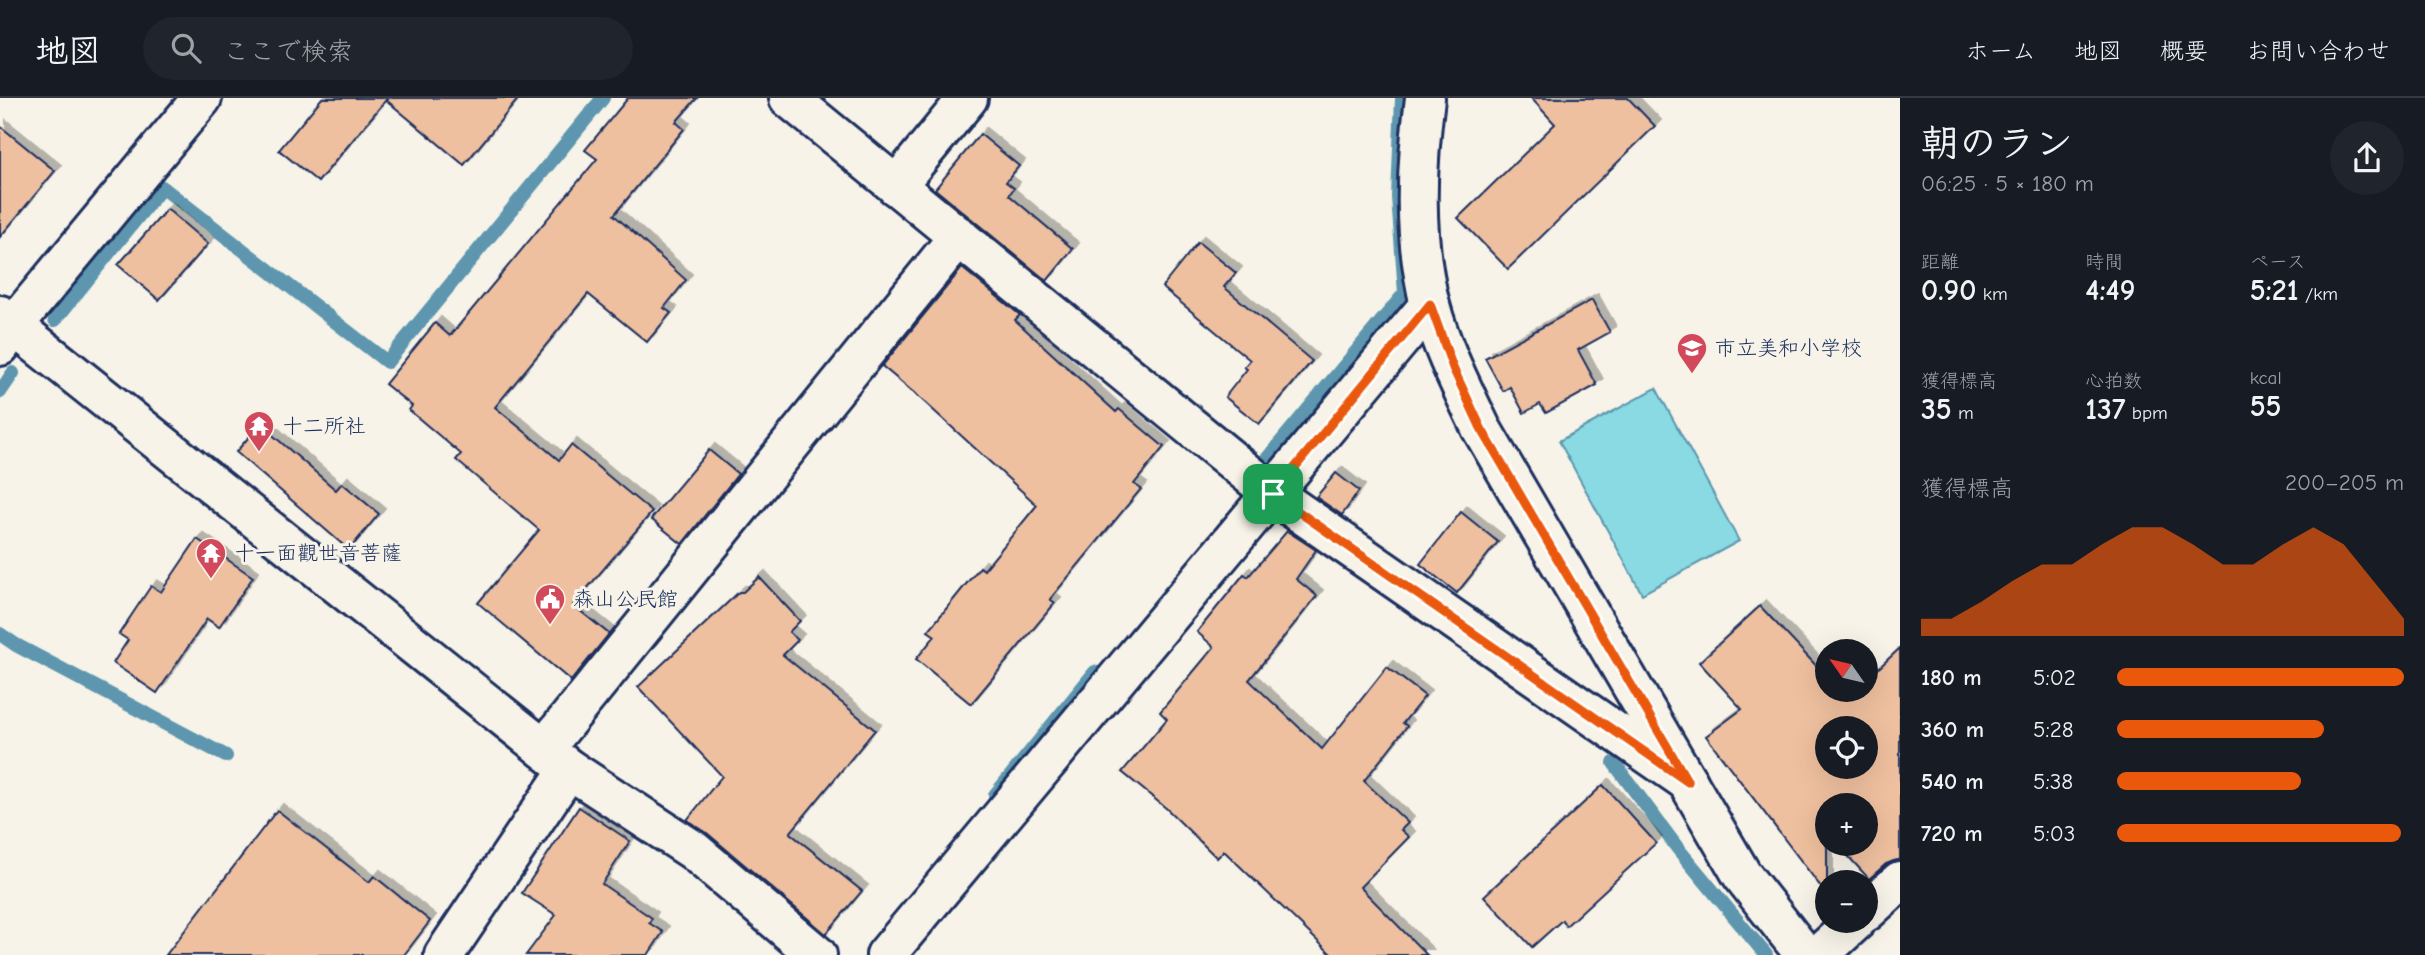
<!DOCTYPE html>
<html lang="ja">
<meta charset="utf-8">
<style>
body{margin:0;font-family:"Comic Neue","Klee One",sans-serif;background:#20242c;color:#f1f3f6;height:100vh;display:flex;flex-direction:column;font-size:26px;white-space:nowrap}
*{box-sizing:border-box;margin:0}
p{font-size:23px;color:#9ea1a6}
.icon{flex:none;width:38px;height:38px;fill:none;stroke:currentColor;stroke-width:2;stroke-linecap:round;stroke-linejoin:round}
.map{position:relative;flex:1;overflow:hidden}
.details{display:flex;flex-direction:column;background:#171b24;width:525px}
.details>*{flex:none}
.needle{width:46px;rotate:304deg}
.buttons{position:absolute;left:1815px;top:541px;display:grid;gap:14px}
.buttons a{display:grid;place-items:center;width:63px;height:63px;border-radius:50%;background:#171b24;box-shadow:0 7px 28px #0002;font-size:35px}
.pin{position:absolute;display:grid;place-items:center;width:60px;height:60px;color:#fff;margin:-30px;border-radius:14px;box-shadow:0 4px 10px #0006}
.round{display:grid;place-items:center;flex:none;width:74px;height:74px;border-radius:37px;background:#20242c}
.overview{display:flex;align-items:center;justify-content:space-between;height:119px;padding:0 21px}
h1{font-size:38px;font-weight:700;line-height:52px}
.figures{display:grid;grid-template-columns:repeat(3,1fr);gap:10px;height:119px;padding:7px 21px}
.figures div{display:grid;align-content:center}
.figures b{font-size:30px;font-weight:700}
.figures small{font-size:19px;font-weight:400}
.figures p{font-size:19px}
.chart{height:196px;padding:14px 21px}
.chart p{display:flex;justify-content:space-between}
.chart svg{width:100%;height:126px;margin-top:7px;fill:#ea580c;opacity:.7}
ul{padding:0 21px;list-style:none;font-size:23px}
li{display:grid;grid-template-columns:112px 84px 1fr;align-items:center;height:52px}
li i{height:18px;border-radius:9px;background:#ea580c}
header{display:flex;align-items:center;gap:42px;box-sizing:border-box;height:98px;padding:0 35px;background:#171b24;border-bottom:2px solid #363941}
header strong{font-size:33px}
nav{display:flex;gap:38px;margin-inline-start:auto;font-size:24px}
.search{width:490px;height:63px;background:#20242c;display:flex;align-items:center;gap:18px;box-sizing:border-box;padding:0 24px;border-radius:38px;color:#9ea1a6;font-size:26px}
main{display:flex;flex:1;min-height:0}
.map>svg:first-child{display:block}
.water{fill:#89dae3;stroke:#5d96ae;stroke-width:2}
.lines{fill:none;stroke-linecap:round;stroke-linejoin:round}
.stream{stroke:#5d96ae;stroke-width:14}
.building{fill:#efc09f;stroke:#1b2f5e;stroke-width:2;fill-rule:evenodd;filter:url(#shadow)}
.minor-casing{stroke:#1b2f5e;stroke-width:44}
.minor{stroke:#f7f3e8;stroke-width:38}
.route-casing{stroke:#fff;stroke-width:14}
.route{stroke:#ea580c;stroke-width:9}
.labels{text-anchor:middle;stroke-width:6;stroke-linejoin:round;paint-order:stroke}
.poi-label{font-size:21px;fill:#1b2f5e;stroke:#f7f3e8;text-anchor:start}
</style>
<header>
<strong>地図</strong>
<div class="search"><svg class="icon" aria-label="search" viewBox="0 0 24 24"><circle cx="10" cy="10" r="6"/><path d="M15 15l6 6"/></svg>ここで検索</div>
<nav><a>ホーム</a><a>地図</a><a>概要</a><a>お問い合わせ</a></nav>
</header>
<main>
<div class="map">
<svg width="1900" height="857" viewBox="0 0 1900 857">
<defs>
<filter id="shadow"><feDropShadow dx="6" dy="-6" stdDeviation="0" flood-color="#0004"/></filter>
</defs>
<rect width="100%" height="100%" fill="#f7f3e8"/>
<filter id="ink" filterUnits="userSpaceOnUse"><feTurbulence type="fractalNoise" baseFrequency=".0143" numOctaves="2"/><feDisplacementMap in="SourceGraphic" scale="14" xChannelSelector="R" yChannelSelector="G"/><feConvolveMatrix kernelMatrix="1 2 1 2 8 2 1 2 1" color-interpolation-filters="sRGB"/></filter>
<g filter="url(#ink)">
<!-- water -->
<path class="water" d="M 1656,290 L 1739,443 L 1642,496 L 1559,343 Z"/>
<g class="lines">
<!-- stream -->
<g class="stream">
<path d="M 55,222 L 162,89 L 387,264 L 603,0"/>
<path d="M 0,294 L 13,275"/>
<path d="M 1266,362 L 1405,195 L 1398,99 L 1402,0"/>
<path d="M 0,536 L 16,547 L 226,658"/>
<path d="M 1614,665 L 1679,752 L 1766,857"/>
<path d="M 995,697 L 1095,574"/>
</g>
</g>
<!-- building -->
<g class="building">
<path d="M 322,0 L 519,0 L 464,67 L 386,2 L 318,84 L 279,52 Z"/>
<path d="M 628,0 L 697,0 L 676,24 L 684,31 L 614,117 L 686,182 L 664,210 L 671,215 L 647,244 L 588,196 L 495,309 L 559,362 L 571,347 L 652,414 L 573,507 L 609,536 L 571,583 L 478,505 L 539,432 L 456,362 L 461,356 L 409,312 L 412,308 L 385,286 L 435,225 L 450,238 L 597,61 L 585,52 Z"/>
<path d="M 1531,0 L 1628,0 L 1655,28 L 1508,171 L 1458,120 L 1555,26 Z"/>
<path d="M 0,28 L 55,73 L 0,139 Z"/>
<path d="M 980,36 L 1019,68 L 1006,84 L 1014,90 L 1009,97 L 1073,151 L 1047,183 L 935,91 Z"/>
<path d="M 167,111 L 208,146 L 159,202 L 118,167 Z"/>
<path d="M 1198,144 L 1236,175 L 1224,189 L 1312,263 L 1259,326 L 1225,299 L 1247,271 L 1244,269 L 1250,262 L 1162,189 Z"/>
<path d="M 962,170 L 1020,217 L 1015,222 L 1116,314 L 1119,311 L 1164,349 L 1134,386 L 1141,391 L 1050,501 L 1055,505 L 971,606 L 916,561 L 935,538 L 928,533 L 980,469 L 984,472 L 1037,407 L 920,300 L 882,268 Z"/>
<path d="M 1592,202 L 1610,234 L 1578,252 L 1597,287 L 1546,315 L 1540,306 L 1524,315 L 1510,289 L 1503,293 L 1485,260 Z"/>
<path d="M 260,326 L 336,392 L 342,385 L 379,416 L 349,452 L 236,354 Z"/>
<path d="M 709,352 L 738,376 L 682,446 L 651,421 Z"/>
<path d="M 1336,375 L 1359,393 L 1342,417 L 1316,399 Z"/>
<path d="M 1461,414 L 1498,444 L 1457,495 L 1420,466 Z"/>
<path d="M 1287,433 L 1316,452 L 1296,481 L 1317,498 L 1249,582 L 1322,651 L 1387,569 L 1425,598 L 1403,625 L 1407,628 L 1364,683 L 1408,725 L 1401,732 L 1409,739 L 1360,789 L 1427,857 L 1332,857 L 1224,753 L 1217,760 L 1167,711 L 1122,674 L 1167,621 L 1160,614 L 1214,549 L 1197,534 L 1244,476 L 1248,479 Z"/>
<path d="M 197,441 L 253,479 L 219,529 L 207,521 L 157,595 L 113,565 L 128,542 L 119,536 L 151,488 L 161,494 Z"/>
<path d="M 759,479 L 800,523 L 789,534 L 798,542 L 783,557 L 875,632 L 790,735 L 862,793 L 826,836 L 707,735 L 687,722 L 722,678 L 638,589 L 739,494 L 743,494 Z"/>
<path d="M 1760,508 L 1823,575 L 1827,571 L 1827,592 L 1866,592 L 1866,582 L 1900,550 L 1900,762 L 1886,766 L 1869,781 L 1837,746 L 1866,746 L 1866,707 L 1827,707 L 1827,797 L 1706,638 L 1742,611 L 1699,564 ZM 1827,630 L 1866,630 L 1866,668 L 1827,668 Z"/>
<path d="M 1603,687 L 1656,745 L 1566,828 L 1562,822 L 1532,849 L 1484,798 Z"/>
<path d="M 579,709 L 630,743 L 602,786 L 652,820 L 649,825 L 663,834 L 648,857 L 526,857 L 556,817 L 522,795 Z"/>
<path d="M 277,712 L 369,784 L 374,778 L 430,823 L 404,857 L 166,857 Z"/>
</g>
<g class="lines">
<!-- minor casing -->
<g class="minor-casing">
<g id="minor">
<path d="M 789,0 L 1273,396 L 1688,684"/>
<path d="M 1425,0 C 1416,69 1413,138 1430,207 C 1441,249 1462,290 1481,330 L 1742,777 L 1805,857"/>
<path d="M 896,88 L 968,0"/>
<path d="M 0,217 L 569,671 L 693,752 L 817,857"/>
<path d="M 0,248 L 13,228 L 202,0"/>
<path d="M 544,651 L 959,138"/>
<path d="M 1866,814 L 1900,783"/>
<path d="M 444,857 L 569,671"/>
<path d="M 886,857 L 1430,206"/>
<path d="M 1819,857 L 1857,822"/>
</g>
</g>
<!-- minor -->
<use href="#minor" class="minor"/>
</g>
</g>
<g class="lines" filter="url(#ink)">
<!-- route casing -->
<g class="route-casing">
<path id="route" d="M 1430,206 L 1453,270 L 1481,330 L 1688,684 L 1273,396 Z"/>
</g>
<!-- route -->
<use href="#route" class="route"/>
</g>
<!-- icons -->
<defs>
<g id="school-pin" transform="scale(1.575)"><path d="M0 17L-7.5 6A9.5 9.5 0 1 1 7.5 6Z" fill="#d1495b" stroke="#f7f3e8"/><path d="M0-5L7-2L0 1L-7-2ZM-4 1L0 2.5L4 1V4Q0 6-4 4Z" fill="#fff"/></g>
<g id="temple-pin" transform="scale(1.575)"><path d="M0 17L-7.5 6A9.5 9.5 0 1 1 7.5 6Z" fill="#d1495b" stroke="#f7f3e8"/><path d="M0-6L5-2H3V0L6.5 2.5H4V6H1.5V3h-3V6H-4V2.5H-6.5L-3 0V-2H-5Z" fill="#fff"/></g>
<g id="civic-pin" transform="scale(1.575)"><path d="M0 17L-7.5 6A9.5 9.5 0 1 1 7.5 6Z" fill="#d1495b" stroke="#f7f3e8"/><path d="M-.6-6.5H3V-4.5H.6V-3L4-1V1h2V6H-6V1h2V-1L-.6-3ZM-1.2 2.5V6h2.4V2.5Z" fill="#fff"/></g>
</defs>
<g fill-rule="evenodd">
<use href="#school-pin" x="1692" y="250"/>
<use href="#temple-pin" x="259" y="328"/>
<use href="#temple-pin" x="211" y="455"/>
<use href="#civic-pin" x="550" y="501"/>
</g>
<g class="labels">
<!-- poi labels -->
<g class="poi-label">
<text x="1715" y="257">市立美和小学校</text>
<text x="282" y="335">十二所社</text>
<text x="234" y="462">十一面觀世音菩薩</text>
<text x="573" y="508">森山公民館</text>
</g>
</g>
</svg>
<div class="buttons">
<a><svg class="needle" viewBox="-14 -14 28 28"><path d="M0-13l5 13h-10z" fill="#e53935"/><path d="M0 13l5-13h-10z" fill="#9ea1a6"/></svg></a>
<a><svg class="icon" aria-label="locate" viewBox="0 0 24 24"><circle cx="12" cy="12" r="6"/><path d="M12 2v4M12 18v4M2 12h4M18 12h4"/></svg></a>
<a>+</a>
<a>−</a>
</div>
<div class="pin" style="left:1273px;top:396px;background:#1e9e55"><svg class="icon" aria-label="arrive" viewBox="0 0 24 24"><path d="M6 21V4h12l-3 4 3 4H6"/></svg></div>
</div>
<section class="details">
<div class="overview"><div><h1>朝のラン</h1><p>06:25 · 5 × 180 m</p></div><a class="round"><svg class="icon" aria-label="share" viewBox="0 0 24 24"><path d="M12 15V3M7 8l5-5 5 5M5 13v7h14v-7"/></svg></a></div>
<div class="figures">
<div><p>距離</p><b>0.90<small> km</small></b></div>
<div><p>時間</p><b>4:49</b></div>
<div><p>ペース</p><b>5:21<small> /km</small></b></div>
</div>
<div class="figures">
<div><p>獲得標高</p><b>35<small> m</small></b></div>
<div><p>心拍数</p><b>137<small> bpm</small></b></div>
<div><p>kcal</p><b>55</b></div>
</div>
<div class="chart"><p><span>獲得標高</span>200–205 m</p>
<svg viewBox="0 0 160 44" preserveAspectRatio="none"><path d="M0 44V38L10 38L20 32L30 25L40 19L50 19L60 12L70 6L80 6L90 12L100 19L110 19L120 12L130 6L140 12L150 25L160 38V44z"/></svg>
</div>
<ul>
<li><b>180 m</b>5:02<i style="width:100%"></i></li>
<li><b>360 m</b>5:28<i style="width:72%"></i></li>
<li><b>540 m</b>5:38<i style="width:64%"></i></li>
<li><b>720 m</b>5:03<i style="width:99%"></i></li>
</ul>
</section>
</main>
